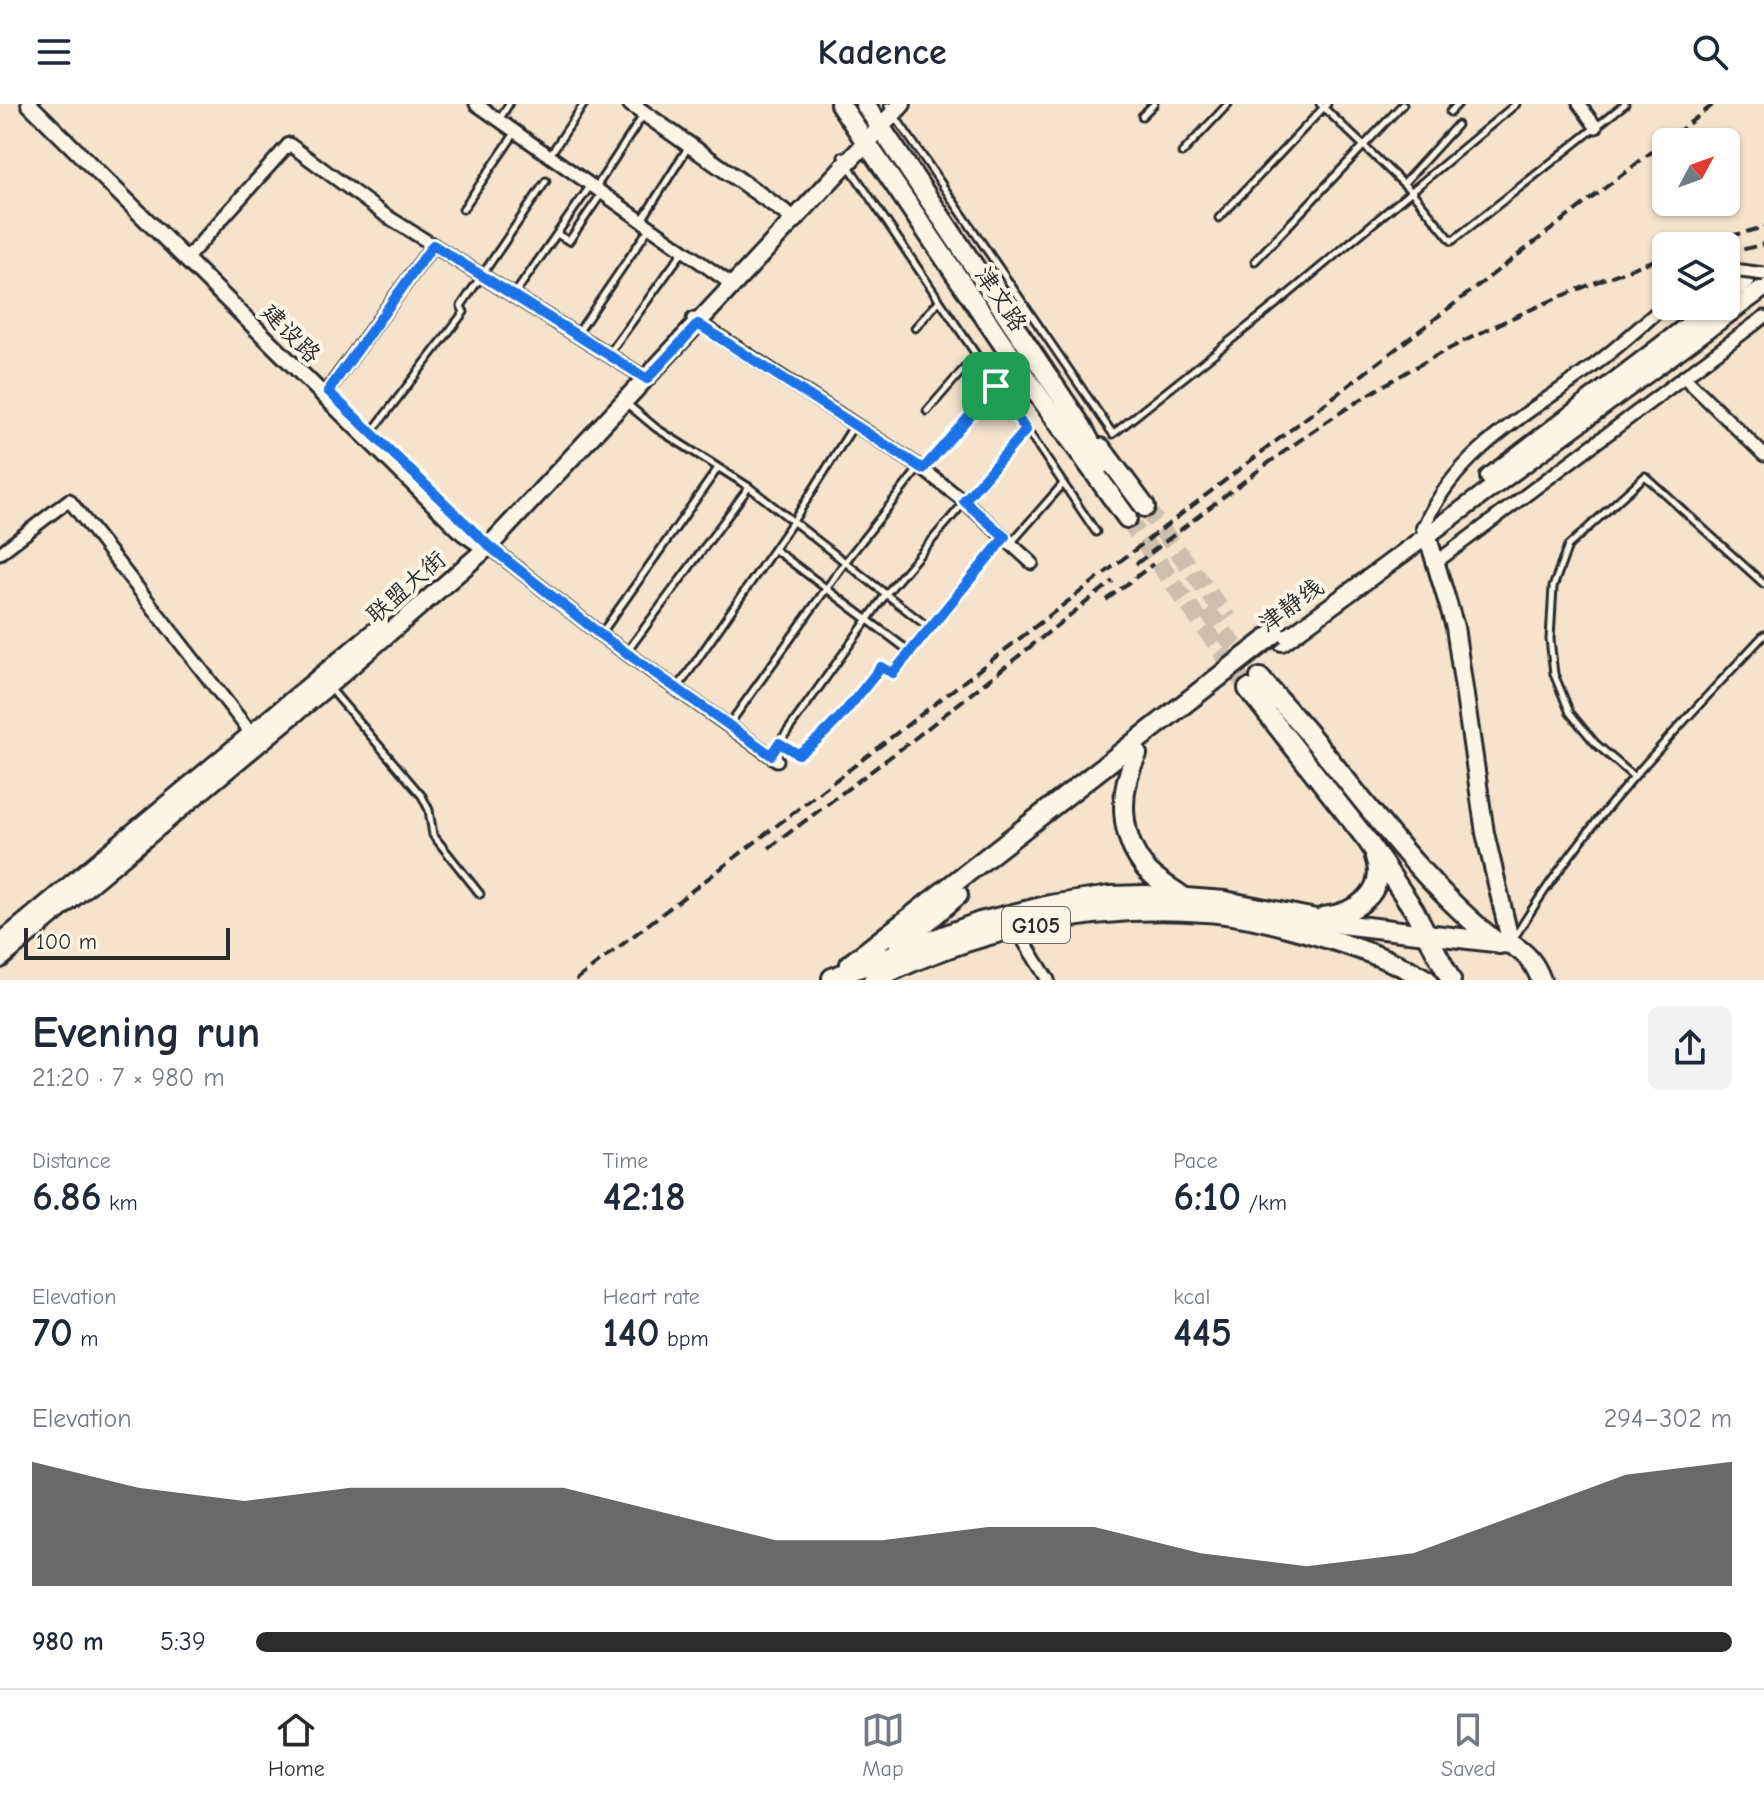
<!DOCTYPE html>
<meta charset="utf-8">
<style>
body{margin:0;font-family:"Comic Neue","LXGW WenKai TC",sans-serif;background:#f2f2f3;color:#1f2937;height:100vh;display:flex;flex-direction:column;font-size:30px;white-space:nowrap}
*{box-sizing:border-box;margin:0}
p{font-size:26px;color:#747a83}
.icon{flex:none;width:44px;height:44px;fill:none;stroke:currentColor;stroke-width:2;stroke-linecap:round;stroke-linejoin:round}
.map{position:relative;height:876px;overflow:hidden}
.sheet{display:flex;flex-direction:column;background:#fff;flex:1}
.sheet>*{flex:none}
.needle{width:52px;rotate:49deg}
.buttons{position:absolute;left:1652px;top:24px;display:grid;gap:16px}
.buttons a{display:grid;place-items:center;width:88px;height:88px;border-radius:12px;background:#fff;box-shadow:0 2px 6px #0004;font-size:40px}
.scale{position:absolute;left:24px;bottom:20px;width:206px;box-sizing:border-box;padding-left:8px;border:4px solid #2b2b2b;border-top:0;font-size:22px;line-height:28px;white-space:nowrap;color:#2b2b2b;-webkit-text-stroke:6px #fcf5e5;paint-order:stroke}
.pin{position:absolute;display:grid;place-items:center;width:68px;height:68px;color:#fff;margin:-34px;border-radius:16px;box-shadow:0 4px 12px #0006}
.round{display:grid;place-items:center;flex:none;width:84px;height:84px;border-radius:12px;background:#f2f2f3}
.headline{display:flex;align-items:center;justify-content:space-between;height:136px;padding:0 32px}
h1{font-size:44px;font-weight:600;line-height:60px}
.stats{display:grid;grid-template-columns:repeat(3,1fr);gap:12px;height:136px;padding:8px 32px}
.stats div{display:grid;align-content:center}
.stats b{font-size:40px;font-weight:600}
.stats small{font-size:22px;font-weight:400}
.stats p{font-size:22px}
.chart{height:224px;padding:16px 32px}
.chart p{display:flex;justify-content:space-between}
.chart svg{width:100%;height:144px;margin-top:8px;fill:#2b2b2b;opacity:.7}
ul{padding:0 32px;list-style:none;font-size:26px}
li{display:grid;grid-template-columns:128px 96px 1fr;align-items:center;height:60px}
li i{height:20px;border-radius:10px;background:#2b2b2b}
header{display:flex;justify-content:space-between;align-items:center;height:104px;padding:0 32px;background:#fff;font-size:36px;font-weight:600}
.dock{display:flex;justify-content:space-around;align-items:center;height:112px;border-top:2px solid #e0e1e3;background:#fff;font-size:22px;color:#747a83}
.dock a{display:grid;justify-items:center;gap:4px}
.dock .active{color:#2b2b2b}
.map>svg:first-child{display:block}
.lines{fill:none;stroke-linecap:round;stroke-linejoin:round}
.primary-tunnel{stroke:#cdbead;stroke-width:18;stroke-dasharray:18 9;stroke-linecap:butt}
.service-casing{stroke:#2b2b2b;stroke-width:11}
.minor-casing{stroke:#2b2b2b;stroke-width:17}
.tertiary-casing{stroke:#2b2b2b;stroke-width:20}
.secondary-casing{stroke:#2b2b2b;stroke-width:22}
.primary-casing{stroke:#2b2b2b;stroke-width:24}
.service{stroke:#fcf5e5;stroke-width:5}
.minor{stroke:#fcf5e5;stroke-width:11}
.tertiary{stroke:#fcf5e5;stroke-width:14}
.secondary{stroke:#fcf5e5;stroke-width:16}
.primary{stroke:#fcf5e5;stroke-width:18}
.rail{stroke:#2b2b2b;stroke-width:4;stroke-dasharray:12 6;stroke-linecap:butt}
.minor-bridge-casing{stroke:#2b2b2b;stroke-width:17;stroke-linecap:butt}
.primary-bridge-casing{stroke:#2b2b2b;stroke-width:24;stroke-linecap:butt}
.minor-bridge{stroke:#fcf5e5;stroke-width:11}
.primary-bridge{stroke:#fcf5e5;stroke-width:18}
.route-casing{stroke:#fff;stroke-width:16}
.route{stroke:#1a73e8;stroke-width:10}
.labels{text-anchor:middle;stroke-width:8;stroke-linejoin:round;paint-order:stroke}
.shield{fill:#fcf5e5;stroke:#6a6863;stroke-width:2}
.shield-label{font-size:22px;font-weight:bold;fill:#2b2b2b}
.street-label{font-size:24px;fill:#2b2b2b;stroke:#fcf5e5}
</style>
<header><svg class="icon" aria-label="menu" viewBox="0 0 24 24"><path d="M4 6h16M4 12h16M4 18h16"/></svg>Kadence<svg class="icon" aria-label="search" viewBox="0 0 24 24"><circle cx="10" cy="10" r="6"/><path d="M15 15l6 6"/></svg></header>
<div class="map">
<svg width="1764" height="876" viewBox="0 0 1764 876">
<rect width="100%" height="100%" fill="#f5e3ce"/>
<filter id="ink" filterUnits="userSpaceOnUse"><feTurbulence type="fractalNoise" baseFrequency=".0125" numOctaves="2"/><feDisplacementMap in="SourceGraphic" scale="16" xChannelSelector="R" yChannelSelector="G"/><feConvolveMatrix kernelMatrix="1 2 1 2 8 2 1 2 1" color-interpolation-filters="sRGB"/></filter>
<g filter="url(#ink)">
<g class="lines">
<!-- primary-tunnel -->
<g class="primary-tunnel">
<path d="M 1145,403 L 1228,515"/>
<path d="M 1127,414 L 1248,585"/>
<path d="M 1207,507 L 1260,574"/>
</g>
<!-- service casing -->
<g class="service-casing">
<g id="service">
<path d="M 1320,0 L 1411,87 L 1452,137 L 1625,0"/>
<path d="M 888,2 L 1113,330 L 1280,197 L 1516,0"/>
<path d="M 1450,8 L 1458,0"/>
<path d="M 1142,12 L 1154,0"/>
<path d="M 499,16 L 509,0"/>
<path d="M 1182,49 L 1228,0"/>
<path d="M 550,51 L 584,0"/>
<path d="M 842,52 L 1096,428"/>
<path d="M 1404,79 L 1457,21"/>
<path d="M 596,83 L 644,10"/>
<path d="M 463,105 L 515,29"/>
<path d="M 1219,114 L 1327,0"/>
<path d="M 642,116 L 689,42"/>
<path d="M 557,130 L 569,137 L 602,89"/>
<path d="M 1255,157 L 1403,0"/>
<path d="M 514,191 L 591,81"/>
<path d="M 915,224 L 939,197"/>
<path d="M 577,230 L 650,123"/>
<path d="M 608,251 L 684,146"/>
<path d="M 626,299 L 656,324 L 749,383 L 928,523"/>
<path d="M 927,307 L 975,252"/>
<path d="M 368,333 L 464,208 L 461,202 L 546,77"/>
<path d="M 923,365 L 996,282"/>
<path d="M 1011,439 L 1063,380"/>
<path d="M 774,445 L 909,547"/>
<path d="M 601,530 L 718,364"/>
<path d="M 626,549 L 749,383"/>
<path d="M 329,583 L 422,692 L 429,706 L 433,731 L 480,790"/>
<path d="M 677,585 L 794,416 L 854,321"/>
<path d="M 728,622 L 846,457 L 919,364"/>
<path d="M 779,639 L 798,650 C 832,629 857,594 881,563 L 893,569 L 1005,434"/>
<path d="M 771,650 L 886,490 L 1026,326"/>
<path d="M 1633,672 L 1596,640 L 1570,609 L 1554,570 L 1550,535 L 1553,483 L 1568,442 L 1645,372 L 1764,480"/>
<path d="M 1513,836 C 1581,722 1674,628 1764,531"/>
</g>
</g>
<!-- minor casing -->
<g class="minor-casing">
<g id="minor">
<path d="M 476,0 L 734,182"/>
<path d="M 1579,0 L 1596,23"/>
<path d="M 186,155 L 289,40 L 385,111 L 647,275"/>
<path d="M 1726,164 L 1741,167"/>
<path d="M 693,215 L 920,363 L 964,397 L 1032,459"/>
<path d="M 1684,273 L 1764,351"/>
<path d="M 323,293 L 433,141"/>
<path d="M 1424,422 C 1455,350 1521,314 1581,271 C 1611,250 1639,224 1666,200"/>
<path d="M 489,442 L 601,531 L 777,656"/>
<path d="M 0,449 L 69,396 L 254,633"/>
<path d="M 1435,459 L 1764,213"/>
<path d="M 1018,817 L 1025,839 L 1048,876"/>
</g>
</g>
<!-- tertiary casing -->
<g class="tertiary-casing">
<g id="tertiary">
<path d="M 29,0 L 463,429 L 479,440 L 489,442"/>
<path d="M 631,0 L 796,116"/>
</g>
</g>
<!-- secondary casing -->
<g class="secondary-casing">
<g id="secondary">
<path d="M 1726,192 L 1746,177"/>
<path d="M 1489,373 L 1713,202"/>
<path d="M 1425,424 L 1455,523 L 1485,729 L 1511,840"/>
<path d="M 1282,538 L 1764,184"/>
<path d="M 0,839 L 381,522"/>
<path d="M 0,855 L 328,582 L 489,442 L 902,0"/>
</g>
</g>
<!-- primary casing -->
<g class="primary-casing">
<g id="primary">
<path d="M 840,0 L 1024,271 L 1127,414"/>
<path d="M 865,0 L 1082,323 L 1102,360"/>
<path d="M 1101,344 L 1145,403"/>
<path d="M 1260,574 C 1276,593 1293,611 1309,630 C 1369,703 1424,781 1499,840"/>
<path d="M 1248,585 L 1367,736 L 1414,806 L 1451,876"/>
<path d="M 1137,650 C 1118,686 1119,733 1146,765 C 1156,776 1170,783 1182,792"/>
<path d="M 1324,813 C 1355,809 1388,789 1375,753"/>
<path d="M 899,842 L 958,791"/>
<path d="M 850,860 L 1211,579"/>
<path d="M 832,874 L 980,818 L 1050,801 L 1110,792 L 1146,791 L 1225,797 L 1341,820 L 1511,840 C 1527,850 1535,859 1541,876"/>
<path d="M 873,876 C 973,826 1093,799 1205,808 C 1243,810 1283,821 1319,832 C 1356,843 1394,856 1427,876"/>
</g>
</g>
<!-- service -->
<use href="#service" class="service"/>
<!-- minor -->
<use href="#minor" class="minor"/>
<!-- tertiary -->
<use href="#tertiary" class="tertiary"/>
<!-- secondary -->
<use href="#secondary" class="secondary"/>
<!-- primary -->
<use href="#primary" class="primary"/>
<!-- rail -->
<g class="rail">
<path d="M 1694,142 L 1764,123"/>
<path d="M 1726,150 L 1764,140"/>
<path d="M 1136,460 C 1215,400 1293,336 1378,285 C 1468,230 1567,187 1666,152"/>
<path d="M 1106,496 L 1153,460"/>
<path d="M 769,744 L 914,635 L 1113,477"/>
<path d="M 576,876 L 1714,0"/>
</g>
<!-- minor-bridge casing -->
<g class="minor-bridge-casing">
<path id="minor-bridge" d="M 1741,167 L 1764,170"/>
</g>
<!-- primary-bridge casing -->
<g class="primary-bridge-casing">
<path id="primary-bridge" d="M 1211,579 L 1275,529"/>
</g>
<!-- minor-bridge -->
<use href="#minor-bridge" class="minor-bridge"/>
<!-- primary-bridge -->
<use href="#primary-bridge" class="primary-bridge"/>
</g>
</g>
<g class="lines" filter="url(#ink)">
<!-- route casing -->
<g class="route-casing">
<path id="route" d="M 433,141 L 647,275 L 698,220 L 923,365 L 996,282 L 1026,326 L 964,397 L 1005,433 L 893,569 L 881,563 C 856,594 832,628 798,650 L 779,639 L 771,651 L 601,531 L 489,442 L 328,287 Z"/>
</g>
<!-- route -->
<use href="#route" class="route"/>
</g>
<g class="labels">
<!-- shield labels -->
<rect class="shield" x="1002" y="803" width="68" height="36" rx="6"/>
<g class="shield-label">
<text x="1036" y="829">G105</text>
</g>
<!-- street labels -->
<g class="street-label">
<text transform="translate(1001 195) rotate(56)" y="8">津文路</text>
<text transform="translate(291 229) rotate(45)" y="8">建设路</text>
<text transform="translate(406 483) rotate(-41)" y="8">联盟大街</text>
<text transform="translate(1291 501) rotate(-36)" y="8">津静线</text>
</g>
</g>
</svg>
<div class="buttons">
<a><svg class="needle" viewBox="-14 -14 28 28"><path d="M0-13l5 13h-10z" fill="#e53935"/><path d="M0 13l5-13h-10z" fill="#747a83"/></svg></a>
<a><svg class="icon" aria-label="layers" viewBox="0 0 24 24"><path d="M12 4l9 5-9 5-9-5zM3 14l9 5 9-5"/></svg></a>
</div>
<div class="scale">100 m</div>
<div class="pin" style="left:996px;top:282px;background:#1e9e55"><svg class="icon" aria-label="arrive" viewBox="0 0 24 24"><path d="M6 21V4h12l-3 4 3 4H6"/></svg></div>
</div>
<section class="sheet">
<div class="headline"><div><h1>Evening run</h1><p>21:20 · 7 × 980 m</p></div><a class="round"><svg class="icon" aria-label="share" viewBox="0 0 24 24"><path d="M12 15V3M7 8l5-5 5 5M5 13v7h14v-7"/></svg></a></div>
<div class="stats">
<div><p>Distance</p><b>6.86<small> km</small></b></div>
<div><p>Time</p><b>42:18</b></div>
<div><p>Pace</p><b>6:10<small> /km</small></b></div>
</div>
<div class="stats">
<div><p>Elevation</p><b>70<small> m</small></b></div>
<div><p>Heart rate</p><b>140<small> bpm</small></b></div>
<div><p>kcal</p><b>445</b></div>
</div>
<div class="chart"><p><span>Elevation</span>294–302 m</p>
<svg viewBox="0 0 160 44" preserveAspectRatio="none"><path d="M0 44V6L10 14L20 18L30 14L40 14L50 14L60 22L70 30L80 30L90 26L100 26L110 34L120 38L130 34L140 22L150 10L160 6V44z"/></svg>
</div>
<ul>
<li><b>980 m</b>5:39<i style="width:100%"></i></li>
</ul>
</section>
<nav class="dock">
<a class="active"><svg class="icon" aria-label="home" viewBox="0 0 24 24"><path d="M3 11l9-7 9 7M6 9v11h12V9"/></svg>Home</a>
<a><svg class="icon" aria-label="map" viewBox="0 0 24 24"><path d="M3 6l6-2 6 2 6-2v14l-6 2-6-2-6 2zM9 4v14M15 6v14"/></svg>Map</a>
<a><svg class="icon" aria-label="saved" viewBox="0 0 24 24"><path d="M7 4h10v16l-5-4-5 4z"/></svg>Saved</a>
</nav>
